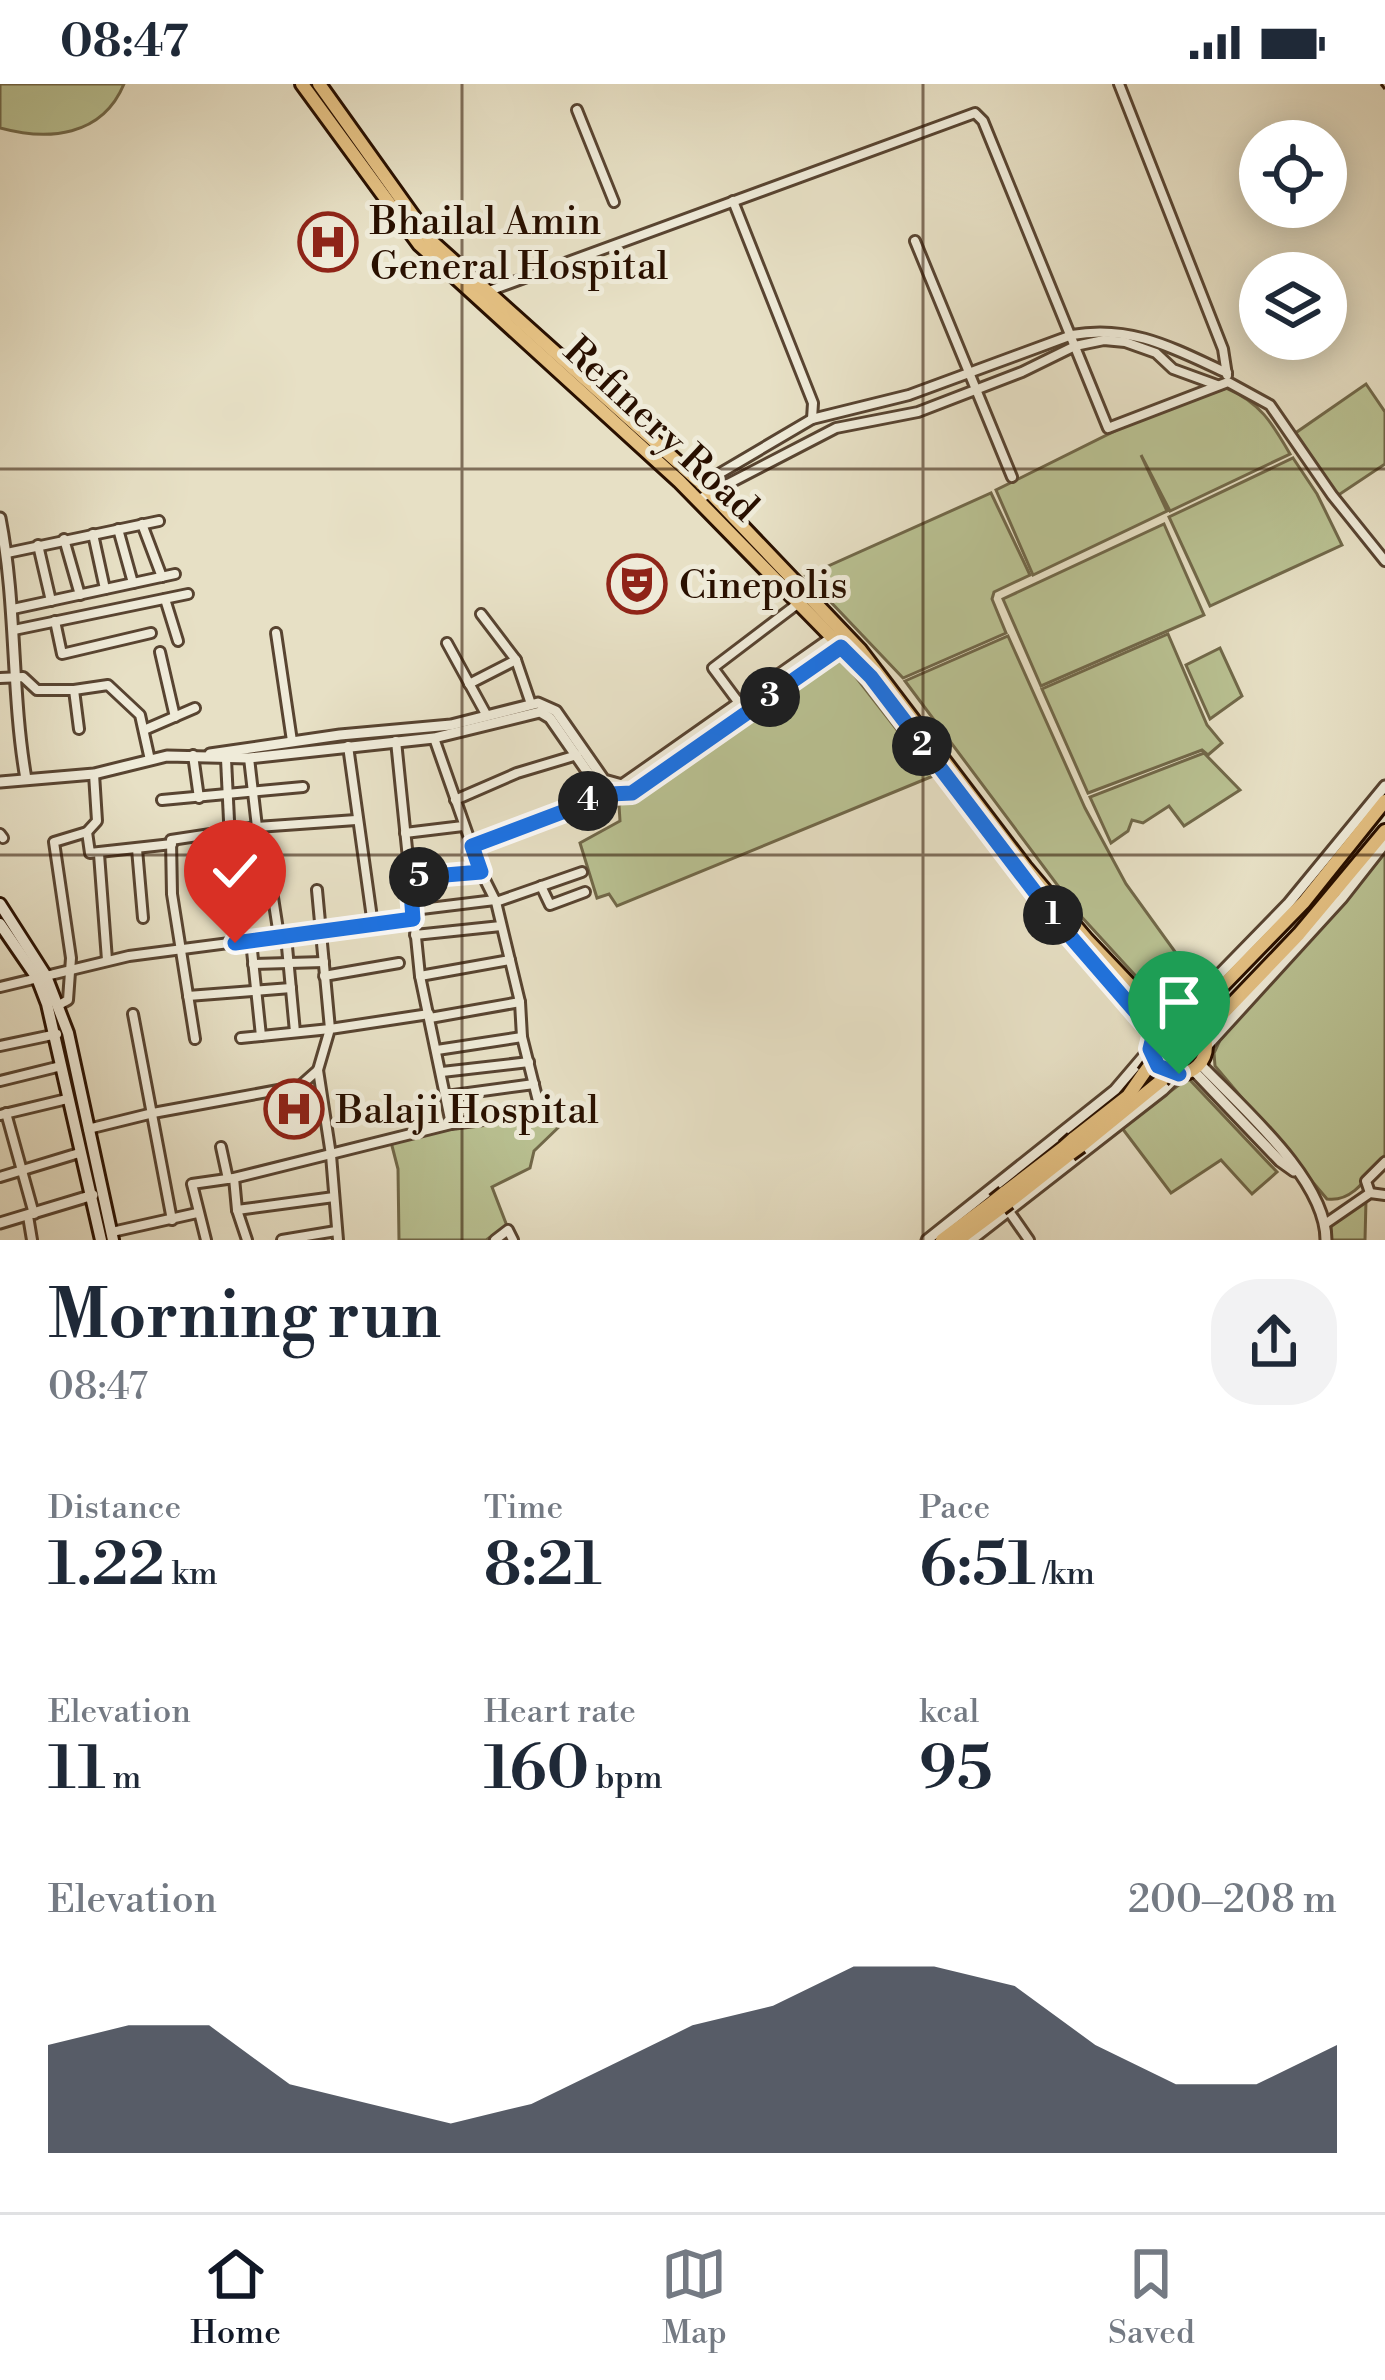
<!DOCTYPE html>
<meta charset="utf-8">
<style>
body{margin:0;font-family:"Libre Bodoni",serif;background:#f2f2f3;color:#1f2937;height:100vh;display:flex;flex-direction:column;font-size:45px;white-space:nowrap}
*{box-sizing:border-box;margin:0}
p{font-size:39px;color:#747a83}
.icon{flex:none;width:66px;height:66px;fill:none;stroke:currentColor;stroke-width:2;stroke-linecap:round;stroke-linejoin:round}
.map{position:relative;height:1156px;overflow:hidden}
.details{display:flex;flex-direction:column;background:#fff;flex:1}
.details>*{flex:none}
.fabs{position:absolute;left:1239px;top:36px;display:grid;gap:24px}
.fabs a{display:grid;place-items:center;width:108px;height:108px;border-radius:50%;background:#fff;box-shadow:0 6px 30px #0003;font-size:60px}
.pin{position:absolute;display:grid;place-items:center;width:102px;height:102px;color:#fff;margin:-123px -51px;border-radius:50% 50% 50% 0;rotate:-45deg;box-shadow:0 0 12px #0007}
.pin .icon{rotate:45deg}
.km{position:absolute;width:60px;height:60px;margin:-30px;border-radius:50%;background:#222;color:#fff;font-size:33px;line-height:60px;text-align:center}
.round{display:grid;place-items:center;flex:none;width:126px;height:126px;border-radius:48px;background:#f2f2f3}
.headline{display:flex;align-items:center;justify-content:space-between;height:204px;padding:0 48px}
h1{font-size:66px;font-weight:600;line-height:90px}
.metrics{display:grid;grid-template-columns:repeat(3,1fr);gap:18px;height:204px;padding:12px 48px}
.metrics div{display:grid;align-content:center}
.metrics b{font-size:60px;font-weight:600}
.metrics small{font-size:33px;font-weight:400}
.metrics p{font-size:33px}
.chart{height:336px;padding:24px 48px}
.chart p{display:flex;justify-content:space-between}
.chart svg{width:100%;height:216px;margin-top:12px;fill:#111827;opacity:.7}
.status{display:flex;justify-content:space-between;align-items:center;height:84px;padding:0 60px;background:#fff;direction:ltr}
.status svg{height:33px;fill:currentColor}
.tab-bar{display:flex;justify-content:space-around;align-items:center;height:168px;border-top:3px solid #e0e1e3;background:#fff;font-size:33px;color:#747a83}
.tab-bar a{display:grid;justify-items:center;gap:6px}
.tab-bar .current{color:#111827}
.map>svg:first-child{display:block}
.green{fill:#b9c192;stroke:#716849;stroke-width:3}
.lines{fill:none;stroke-linecap:round;stroke-linejoin:round}
.minor-casing{stroke:#584431;stroke-width:14}
.tertiary-casing{stroke:#584431;stroke-width:15}
.secondary-casing{stroke:#291000;stroke-width:16}
.primary-casing{stroke:#291000;stroke-width:18}
.minor{stroke:#efebd9;stroke-width:8}
.tertiary{stroke:#efebd9;stroke-width:9}
.secondary{stroke:#efebd9;stroke-width:10}
.primary{stroke:#e4c082;stroke-width:12}
.rail{stroke:#291000;stroke-width:3;stroke-dasharray:21 21;stroke-linecap:butt}
.primary-bridge-casing{stroke:#291000;stroke-width:18;stroke-linecap:butt}
.primary-bridge{stroke:#e4c082;stroke-width:12}
.route-casing{stroke:#fff;stroke-width:24}
.route{stroke:#1a73e8;stroke-width:15}
.grid{fill:none;stroke:#291000;stroke-width:3;stroke-opacity:0.55}
.labels{text-anchor:middle;stroke-width:10;stroke-linejoin:round;paint-order:stroke}
.poi-label{font-size:39px;fill:#291000;stroke:#efebd9;text-anchor:start}
.street-label{font-size:39px;fill:#291000;stroke:#efebd9}
</style>
<div class="status"><b>08:47</b><svg viewBox="0 0 49 12"><path d="M0 12V9h3v3zM5 12V6h3v6zM10 12V3h3v9zM15 12V0h3v12zM26 1h20v11H26zM47 4h2v5h-2z"/></svg></div>
<div class="map">
<svg width="1385" height="1156" viewBox="0 0 1385 1156">
<rect width="100%" height="100%" fill="#e7e0c5"/>
<filter id="stains"><feTurbulence type="fractalNoise" baseFrequency=".00167" numOctaves="4"/><feColorMatrix values="0 0 0 0 .2 0 0 0 0 .09 0 0 0 0 .02 0 0 0 .5 -.17"/></filter>
<radialGradient id="worn" r=".72"><stop offset=".6" stop-color="#630" stop-opacity="0"/><stop offset="1" stop-color="#630" stop-opacity=".3"/></radialGradient>
<!-- green -->
<g class="green">
<path d="M 0,0 L 124,0 C 102,53 48,57 0,44 Z"/>
<path d="M 1366,300 L 1385,328 L 1385,380 L 1337,412 L 1294,350 Z"/>
<path d="M 1226,304 C 1260,318 1272,339 1290,370 L 1170,427 L 1141,371 L 1167,427 L 1033,491 L 996,406 L 1127,341 Z"/>
<path d="M 1293,374 L 1317,410 L 1342,461 L 1210,522 L 1169,433 Z"/>
<path d="M 991,409 L 1030,491 L 994,508 L 992,515 L 1006,549 L 903,594 L 806,492 Z"/>
<path d="M 1164,440 L 1204,531 L 1041,602 L 1003,515 Z"/>
<path d="M 1168,550 L 1207,641 L 1222,659 L 1208,671 L 1202,666 L 1088,709 L 1042,605 Z"/>
<path d="M 1008,552 L 1085,724 L 1126,800 L 1181,876 L 1158,896 L 1144,901 L 1079,830 L 905,597 Z"/>
<path d="M 1220,564 L 1242,612 L 1210,635 L 1186,581 Z"/>
<path d="M 841,574 L 933,692 L 617,822 L 609,810 L 597,814 L 580,759 L 620,737 L 619,721 Z"/>
<path d="M 1204,669 L 1240,706 L 1184,742 L 1169,722 L 1143,739 L 1132,736 L 1128,747 L 1111,759 L 1090,713 Z"/>
<path d="M 1385,769 L 1385,1071 C 1369,1090 1354,1119 1327,1115 L 1215,982 L 1214,969 L 1220,956 Z"/>
<path d="M 1188,994 L 1277,1088 L 1252,1110 L 1221,1076 L 1171,1109 L 1122,1044 Z"/>
<path d="M 562,1028 L 563,1039 L 534,1067 L 530,1084 L 492,1103 L 507,1142 L 486,1156 L 399,1156 L 398,1085 L 391,1058 L 452,1043 Z"/>
<path d="M 1366,1116 L 1365,1156 L 1331,1156 L 1331,1140 Z"/>
</g>
<g class="lines">
<!-- minor casing -->
<g class="minor-casing">
<g id="minor">
<path d="M 1119,0 L 1223,265 L 1227,291"/>
<path d="M 577,26 L 614,118"/>
<path d="M 733,117 L 813,319 L 812,335"/>
<path d="M 915,157 L 1012,393"/>
<path d="M 486,208 L 975,29 L 983,37 L 1108,344 L 1228,298 L 1270,321 L 1332,411 L 1385,477"/>
<path d="M 700,401 L 812,335 L 909,311 L 1072,251 C 1131,240 1175,265 1227,289"/>
<path d="M 697,416 L 836,344 L 918,328 L 1022,288 L 1075,262 L 1104,256 L 1125,258 L 1156,269 L 1173,285 L 1217,301"/>
<path d="M 142,440 L 162,493"/>
<path d="M 118,445 L 133,499"/>
<path d="M 93,450 L 105,505"/>
<path d="M 64,455 L 80,511"/>
<path d="M 38,461 L 51,517"/>
<path d="M 7,469 L 159,437"/>
<path d="M 165,515 L 178,557"/>
<path d="M 13,525 L 175,490"/>
<path d="M 481,530 L 516,576 L 531,620"/>
<path d="M 55,537 L 62,570 L 151,549"/>
<path d="M 14,546 L 188,510"/>
<path d="M 276,549 L 292,657"/>
<path d="M 447,559 L 487,632"/>
<path d="M 160,568 L 175,633"/>
<path d="M 0,594 L 23,593 L 37,606 L 74,606"/>
<path d="M 469,600 L 516,576"/>
<path d="M 742,623 L 713,584 L 800,518"/>
<path d="M 79,645 L 74,606 L 108,601 L 140,631 L 150,676"/>
<path d="M 144,646 L 195,624"/>
<path d="M 396,657 L 420,892 L 451,1040"/>
<path d="M 348,662 L 373,841"/>
<path d="M 193,671 L 199,714"/>
<path d="M 249,674 L 257,743"/>
<path d="M 226,675 L 235,859"/>
<path d="M 162,716 L 303,703"/>
<path d="M 455,716 L 517,689 L 577,671"/>
<path d="M 87,748 L 90,769 L 172,760"/>
<path d="M 405,749 L 463,742"/>
<path d="M 0,750 L 3,754"/>
<path d="M 472,762 L 609,710"/>
<path d="M 137,765 L 143,834"/>
<path d="M 99,770 L 107,876"/>
<path d="M 410,794 L 481,788"/>
<path d="M 541,802 L 550,821 L 585,808"/>
<path d="M 272,807 L 279,852"/>
<path d="M 496,818 L 582,788"/>
<path d="M 413,826 L 495,816"/>
<path d="M 415,851 L 501,842"/>
<path d="M 286,852 L 295,948"/>
<path d="M 251,857 L 261,952"/>
<path d="M 253,880 L 324,878"/>
<path d="M 324,892 L 399,879"/>
<path d="M 420,892 L 510,876"/>
<path d="M 0,903 L 129,872 L 413,835"/>
<path d="M 188,912 L 291,904"/>
<path d="M 57,922 L 68,916 L 71,874 L 54,758 L 87,748 L 97,737 L 94,690"/>
<path d="M 133,930 L 172,1136"/>
<path d="M 430,934 L 520,918"/>
<path d="M 241,954 L 330,945 L 317,806"/>
<path d="M 195,955 L 172,810 L 171,756 L 257,743 L 356,736"/>
<path d="M 0,962 L 57,950"/>
<path d="M 437,966 L 522,953"/>
<path d="M 318,986 L 331,1071 L 338,1156"/>
<path d="M 442,988 L 529,978"/>
<path d="M 0,997 L 61,982"/>
<path d="M 446,1012 L 534,1000"/>
<path d="M 6,1029 L 34,1130"/>
<path d="M 0,1031 L 67,1015"/>
<path d="M 88,1045 L 153,1029 L 300,1002 L 318,986 L 330,945 L 429,930"/>
<path d="M 221,1063 L 228,1095"/>
<path d="M 0,1093 L 79,1069"/>
<path d="M 234,1094 L 237,1126 L 247,1156"/>
<path d="M 1370,1109 L 1366,1097 L 1385,1078"/>
<path d="M 1006,1123 L 1029,1156"/>
<path d="M 237,1126 L 334,1113"/>
<path d="M 28,1132 L 32,1156"/>
<path d="M 1325,1140 L 1370,1109 L 1385,1111"/>
<path d="M 112,1148 L 197,1129"/>
<path d="M 206,1156 L 192,1100 L 234,1094 L 451,1040 L 541,1029 L 522,953 L 520,918 L 496,818 L 481,788 L 434,654"/>
<path d="M 282,1156 L 336,1147"/>
<path d="M 495,1156 L 508,1146 L 513,1156"/>
</g>
</g>
<!-- tertiary casing -->
<g class="tertiary-casing">
<g id="tertiary">
<path d="M 0,434 C 17,521 11,609 26,695"/>
<path d="M 210,670 L 340,651 L 451,641 L 538,619 L 556,627 L 604,696 L 622,701 L 834,552"/>
<path d="M 0,698 L 94,690 L 167,672 L 249,674 L 434,654 L 540,628 L 550,634 L 598,703 L 609,710 L 624,710 L 843,562"/>
<path d="M 1177,934 L 1288,820 L 1385,702"/>
<path d="M 1206,963 L 1342,814 L 1385,759"/>
<path d="M 1200,980 C 1240,1022 1326,1095 1326,1156"/>
<path d="M 1193,986 L 1280,1077 L 1294,1087"/>
<path d="M 0,1139 L 93,1111"/>
<path d="M 927,1156 L 1115,1006 L 1150,965"/>
<path d="M 971,1156 L 1163,1006 L 1179,990"/>
</g>
</g>
<!-- secondary casing -->
<g class="secondary-casing">
<g id="secondary">
<path d="M 0,820 L 46,892 L 68,949 L 113,1156"/>
<path d="M 0,840 L 37,894 L 47,920 L 101,1156"/>
</g>
</g>
<!-- primary casing -->
<g class="primary-casing">
<g id="primary">
<path d="M 302,0 L 419,160 L 679,397 L 871,593 L 1057,837 L 1154,949"/>
<path d="M 319,0 L 431,157 L 702,400 L 860,566 L 1025,783 L 1087,856 L 1165,938"/>
<path d="M 1199,926 L 1304,818 L 1385,717"/>
<circle cx="1178" cy="962" r="28"/>
<path d="M 1210,943 L 1299,850 L 1385,747"/>
<path d="M 1073,1055 L 1128,1012 L 1144,989"/>
<path d="M 1081,1062 L 1162,996"/>
<path d="M 1004,1109 L 1064,1063"/>
<path d="M 1009,1118 L 1070,1070"/>
<path d="M 942,1156 L 994,1117"/>
<path d="M 958,1156 L 1001,1124"/>
</g>
</g>
<!-- minor -->
<use href="#minor" class="minor"/>
<!-- tertiary -->
<use href="#tertiary" class="tertiary"/>
<!-- secondary -->
<use href="#secondary" class="secondary"/>
<!-- primary -->
<use href="#primary" class="primary"/>
<!-- rail -->
<path class="rail" d="M 1381,0 L 1385,5"/>
<!-- primary-bridge casing -->
<g class="primary-bridge-casing">
<g id="primary-bridge">
<path d="M 1144,989 L 1167,958 L 1199,926"/>
<path d="M 1162,996 L 1210,943"/>
<path d="M 1064,1063 L 1073,1055"/>
<path d="M 1070,1070 L 1081,1062"/>
<path d="M 994,1117 L 1004,1109"/>
<path d="M 1001,1124 L 1009,1118"/>
</g>
</g>
<!-- primary-bridge -->
<use href="#primary-bridge" class="primary-bridge"/>
</g>
<g class="lines">
<!-- route casing -->
<g class="route-casing">
<path id="route" d="M 235,859 L 413,835 L 410,794 L 481,788 L 472,762 L 610,710 L 632,709 L 841,563 L 871,593 L 1057,837 L 1154,949 L 1150,965 L 1158,982 L 1179,990"/>
</g>
<!-- route -->
<use href="#route" class="route"/>
</g>
<!-- grid -->
<path class="grid" d="M 462,0 L 462,1156M 923,0 L 923,1156M 0,385 L 1385,385M 0,771 L 1385,771"/>
<!-- icons -->
<defs>
<g id="hospital-ring" transform="scale(3)"><circle r="9.5" fill="#efebd9" stroke="#8f2418" stroke-width="1.5"/><path d="M-5-5h3v3.5h4V-5h3V5h-3V1.5h-4V5h-3Z" fill="#8f2418"/></g>
<g id="theatre-ring" transform="scale(3)"><circle r="9.5" fill="#efebd9" stroke="#8f2418" stroke-width="1.5"/><path d="M-5-5.5Q0-4 5-5.5V0Q5 5 0 6Q-5 5-5 0ZM-3.3-2.5H-1v1.5H-3.3ZM1-2.5H3.3v1.5H1ZM-2.8 1Q0 5.5 2.8 1Z" fill="#8f2418"/></g>
</defs>
<g fill-rule="evenodd">
<use href="#hospital-ring" x="328" y="158"/>
<use href="#theatre-ring" x="637" y="500"/>
<use href="#hospital-ring" x="294" y="1025"/>
</g>
<g class="labels">
<!-- poi labels -->
<g class="poi-label">
<text x="370" y="150">Bhailal Amin<tspan x="370" dy="45">General Hospital</tspan></text>
<text x="679" y="514">Cinepolis</text>
<text x="336" y="1039">Balaji Hospital</text>
</g>
<!-- street labels -->
<g class="street-label">
<text transform="translate(662 344) rotate(43)" y="14">Refinery Road</text>
</g>
</g>
<rect width="100%" height="100%" filter="url(#stains)"/>
<rect width="100%" height="100%" fill="url(#worn)"/>
</svg>
<div class="fabs">
<a><svg class="icon" aria-label="locate" viewBox="0 0 24 24"><circle cx="12" cy="12" r="6"/><path d="M12 2v4M12 18v4M2 12h4M18 12h4"/></svg></a>
<a><svg class="icon" aria-label="layers" viewBox="0 0 24 24"><path d="M12 4l9 5-9 5-9-5zM3 14l9 5 9-5"/></svg></a>
</div>
<div class="pin" style="left:1179px;top:990px;background:#1e9e55"><svg class="icon" aria-label="arrive" viewBox="0 0 24 24"><path d="M6 21V4h12l-3 4 3 4H6"/></svg></div>
<div class="pin" style="left:235px;top:859px;background:#d93025"><svg class="icon" aria-label="check" viewBox="0 0 24 24"><path d="M5 12l5 5 9-10"/></svg></div>
<b class="km" style="left:1053px;top:831px">1</b>
<b class="km" style="left:922px;top:662px">2</b>
<b class="km" style="left:770px;top:613px">3</b>
<b class="km" style="left:588px;top:717px">4</b>
<b class="km" style="left:419px;top:793px">5</b>
</div>
<section class="details">
<div class="headline"><div><h1>Morning run</h1><p>08:47</p></div><a class="round"><svg class="icon" aria-label="share" viewBox="0 0 24 24"><path d="M12 15V3M7 8l5-5 5 5M5 13v7h14v-7"/></svg></a></div>
<div class="metrics">
<div><p>Distance</p><b>1.22<small> km</small></b></div>
<div><p>Time</p><b>8:21</b></div>
<div><p>Pace</p><b>6:51<small> /km</small></b></div>
</div>
<div class="metrics">
<div><p>Elevation</p><b>11<small> m</small></b></div>
<div><p>Heart rate</p><b>160<small> bpm</small></b></div>
<div><p>kcal</p><b>95</b></div>
</div>
<div class="chart"><p><span>Elevation</span>200–208 m</p>
<svg viewBox="0 0 160 44" preserveAspectRatio="none"><path d="M0 44V22L10 18L20 18L30 30L40 34L50 38L60 34L70 26L80 18L90 14L100 6L110 6L120 10L130 22L140 30L150 30L160 22V44z"/></svg>
</div>
</section>
<nav class="tab-bar">
<a class="current"><svg class="icon" aria-label="home" viewBox="0 0 24 24"><path d="M3 11l9-7 9 7M6 9v11h12V9"/></svg>Home</a>
<a><svg class="icon" aria-label="map" viewBox="0 0 24 24"><path d="M3 6l6-2 6 2 6-2v14l-6 2-6-2-6 2zM9 4v14M15 6v14"/></svg>Map</a>
<a><svg class="icon" aria-label="saved" viewBox="0 0 24 24"><path d="M7 4h10v16l-5-4-5 4z"/></svg>Saved</a>
</nav>
